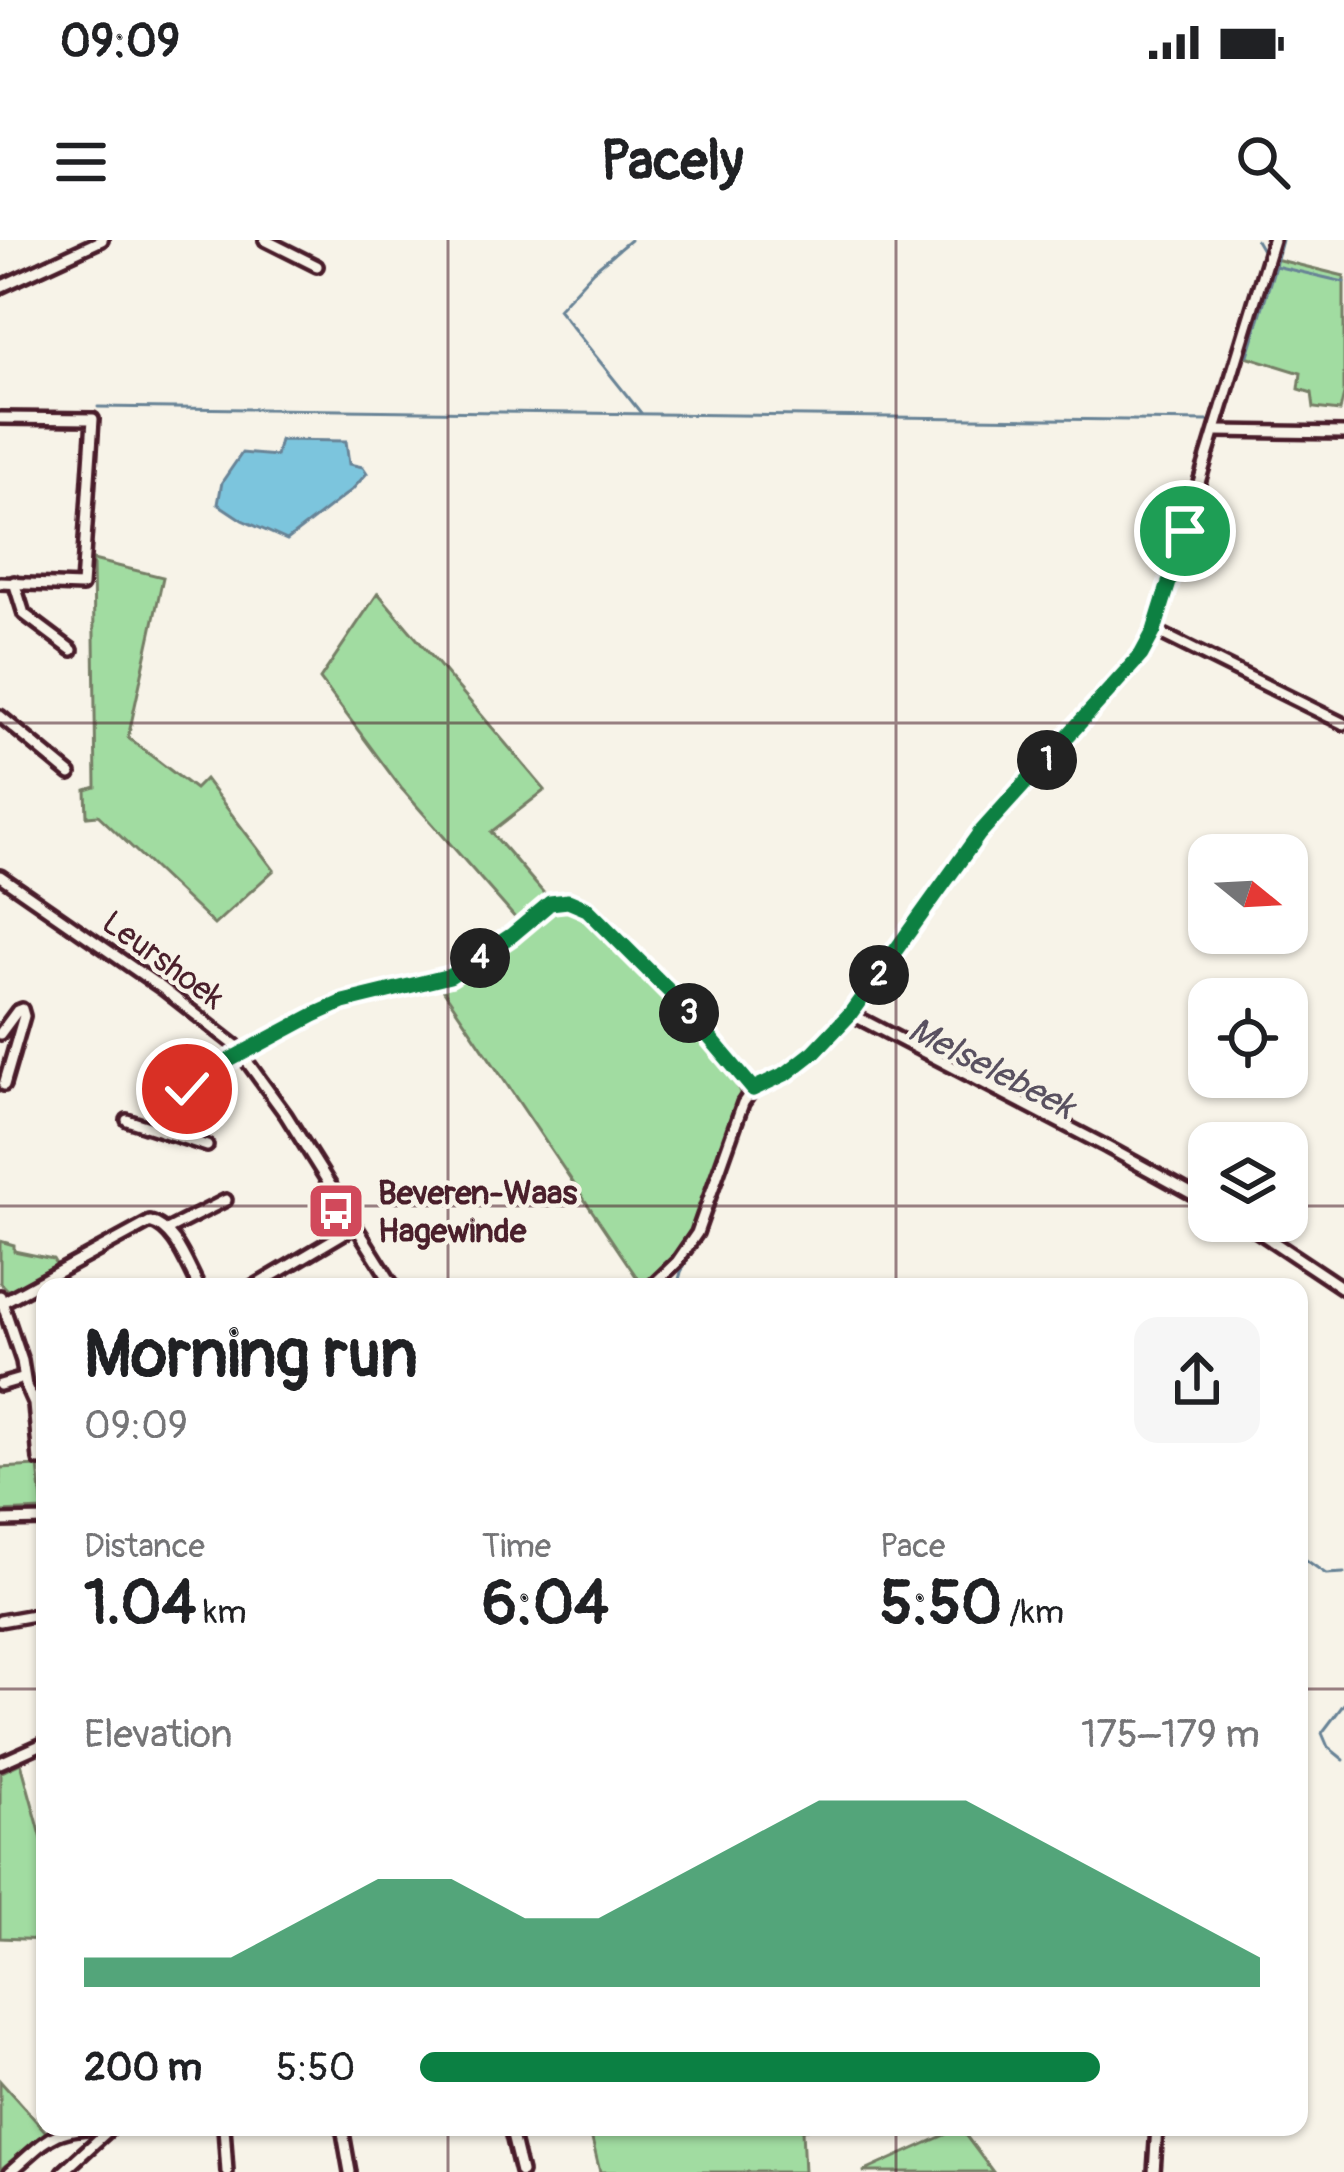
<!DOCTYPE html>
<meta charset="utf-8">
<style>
body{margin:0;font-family:Pangolin,sans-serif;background:#f6f6f6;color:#202124;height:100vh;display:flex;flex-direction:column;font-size:45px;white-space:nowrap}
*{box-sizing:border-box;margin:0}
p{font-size:39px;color:#757577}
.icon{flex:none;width:66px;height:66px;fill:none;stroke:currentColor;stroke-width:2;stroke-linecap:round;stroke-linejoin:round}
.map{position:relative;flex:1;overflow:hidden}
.side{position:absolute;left:36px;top:1038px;width:1272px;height:858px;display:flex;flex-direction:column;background:#fff;border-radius:24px;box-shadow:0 3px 9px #0004}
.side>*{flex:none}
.needle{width:78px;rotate:108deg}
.controls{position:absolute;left:1188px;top:594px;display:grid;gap:24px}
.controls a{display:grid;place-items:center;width:120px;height:120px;border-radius:24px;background:#fff;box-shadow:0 3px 9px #0004;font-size:60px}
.pin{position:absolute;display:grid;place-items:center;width:102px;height:102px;color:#fff;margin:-51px;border:6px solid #fff;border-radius:50%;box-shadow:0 3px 12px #0007}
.km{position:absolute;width:60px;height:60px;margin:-30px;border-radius:50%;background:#222;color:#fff;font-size:33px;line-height:60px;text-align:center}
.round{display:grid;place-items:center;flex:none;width:126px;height:126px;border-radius:24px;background:#f6f6f6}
.summary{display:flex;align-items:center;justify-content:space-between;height:204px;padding:0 48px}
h1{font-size:66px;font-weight:700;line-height:90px}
.figures{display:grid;grid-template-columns:repeat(3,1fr);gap:18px;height:204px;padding:12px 48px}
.figures div{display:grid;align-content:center}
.figures b{font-size:60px;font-weight:700}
.figures small{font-size:33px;font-weight:400}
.figures p{font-size:33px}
.chart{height:336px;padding:24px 48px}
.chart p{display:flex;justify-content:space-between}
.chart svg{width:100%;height:216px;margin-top:12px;fill:#0b8043;opacity:.7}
ul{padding:0 48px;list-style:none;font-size:39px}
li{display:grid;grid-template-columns:192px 144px 1fr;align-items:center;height:90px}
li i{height:30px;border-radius:15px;background:#0b8043}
.status{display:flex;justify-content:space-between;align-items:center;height:84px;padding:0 60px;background:#fff;direction:ltr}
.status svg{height:33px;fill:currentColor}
header{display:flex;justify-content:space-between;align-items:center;height:156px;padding:0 48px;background:#fff;font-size:54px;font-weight:700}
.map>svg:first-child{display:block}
.green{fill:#a1dca1;stroke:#767e66;stroke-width:3}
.water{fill:#7cc5dd;stroke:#688396;stroke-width:3}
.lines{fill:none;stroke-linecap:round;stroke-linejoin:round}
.stream{stroke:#688396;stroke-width:3}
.minor-casing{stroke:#4a1f2b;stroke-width:18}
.minor{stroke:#f7f3e8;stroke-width:9}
.route-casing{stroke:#fff;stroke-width:24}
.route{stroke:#0b8043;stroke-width:15}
.grid{fill:none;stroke:#4a1f2b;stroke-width:3;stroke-opacity:0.55}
.labels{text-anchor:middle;stroke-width:9;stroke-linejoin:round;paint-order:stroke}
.street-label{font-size:33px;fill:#4a1f2b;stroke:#f7f3e8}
.poi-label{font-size:33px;font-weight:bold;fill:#4a1f2b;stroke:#f7f3e8;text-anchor:start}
.water-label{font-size:36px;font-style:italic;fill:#595160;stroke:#f7f3e8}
</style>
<div class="status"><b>09:09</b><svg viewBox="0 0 49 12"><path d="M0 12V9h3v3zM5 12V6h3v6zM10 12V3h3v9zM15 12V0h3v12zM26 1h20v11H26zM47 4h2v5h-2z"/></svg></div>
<header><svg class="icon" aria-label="menu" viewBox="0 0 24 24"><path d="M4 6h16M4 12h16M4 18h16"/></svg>Pacely<svg class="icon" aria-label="search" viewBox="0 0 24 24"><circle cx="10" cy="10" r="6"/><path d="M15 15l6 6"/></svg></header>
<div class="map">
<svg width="1344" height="1932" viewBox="0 0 1344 1932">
<rect width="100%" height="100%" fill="#f7f3e8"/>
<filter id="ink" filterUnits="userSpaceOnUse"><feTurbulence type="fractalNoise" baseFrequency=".00833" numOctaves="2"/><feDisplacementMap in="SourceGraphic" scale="24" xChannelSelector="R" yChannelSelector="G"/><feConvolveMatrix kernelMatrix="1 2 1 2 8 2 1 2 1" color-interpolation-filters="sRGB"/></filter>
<g filter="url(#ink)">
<!-- green -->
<g class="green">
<path d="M 1275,19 L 1344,36 L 1344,154 L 1340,171 L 1314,168 L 1312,153 L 1299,149 L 1301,133 L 1246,116 Z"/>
<path d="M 93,320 L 163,337 L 128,498 L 195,549 L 205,539 L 274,630 L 214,685 L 98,575 L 87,576 L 86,550 L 96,547 Z"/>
<path d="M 378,353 L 545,550 L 491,592 L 548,658 L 517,680 L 401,548 L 320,439 Z"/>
<path d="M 562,665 C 606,678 702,803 736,842 L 740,853 L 691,990 L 672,1018 L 642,1045 L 440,745 L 488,719 L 551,670 Z"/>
<path d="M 0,1001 L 14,1005 L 14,1011 L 53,1019 L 57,1026 L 20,1049 L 7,1050 L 0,1043 Z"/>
<path d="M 38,1226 L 43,1270 L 0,1272 L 0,1228 Z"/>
<path d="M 21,1523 L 45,1610 L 45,1700 L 0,1698 L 0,1533 Z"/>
<path d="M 0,1841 L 46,1892 L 0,1930 Z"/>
<path d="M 589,1887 L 815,1887 L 802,1890 L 804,1932 L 600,1932 Z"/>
<path d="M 960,1888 L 993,1932 L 863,1932 Z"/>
</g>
<!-- water -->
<path class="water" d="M 280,200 L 346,201 L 349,224 L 363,227 L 367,233 L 352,250 L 287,300 L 242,280 L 218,264 L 222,242 L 242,213 L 276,216 Z"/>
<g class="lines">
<!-- stream -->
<g class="stream">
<path d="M 630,0 L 593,31 L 558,69 L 641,173"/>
<path d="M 1256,0 L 1263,12 L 1262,20"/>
<path d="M 1275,26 L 1282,0"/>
<path d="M 1248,115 L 1275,26 L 1344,42"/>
<path d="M 98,167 L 1210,181 L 1238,98"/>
<path d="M 924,817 L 1006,859"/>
<path d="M 769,847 L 810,824 L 850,784 L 854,783 L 867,788"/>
<path d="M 745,871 L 760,851"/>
<path d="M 677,1047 L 681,1032 L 698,999"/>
<path d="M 1299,1315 L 1326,1334 L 1344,1333"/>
<path d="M 1344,1464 L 1322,1493 L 1328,1507 L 1344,1520"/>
<path d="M 1149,1932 L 1151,1887"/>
</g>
<!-- minor casing -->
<g class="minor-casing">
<g id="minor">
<path d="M 265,0 L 317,26"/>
<path d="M 0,47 L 102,0"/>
<path d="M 0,178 L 93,179 L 82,346 L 0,343"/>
<path d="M 1217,191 L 1344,193"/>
<path d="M 14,342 L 24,374 L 72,410"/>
<path d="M 1154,390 L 1344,484"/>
<path d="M 0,476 L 70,534"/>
<path d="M 0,636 L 162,748 L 235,805 L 286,875 L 394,1047"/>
<path d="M 851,774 L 1107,907 L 1209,963"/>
<path d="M 0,794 L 17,771 L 22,769 L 24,776 L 4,845"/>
<path d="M 127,880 L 207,906"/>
<path d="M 170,894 L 180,860 L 187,849 L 236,816 L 343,762 L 450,736 L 512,695 L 550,663 L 568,661 L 587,669 L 679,761 L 753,849"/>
<path d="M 1242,981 L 1344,1049"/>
<path d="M 167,990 L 226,960"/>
<path d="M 253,1047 L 356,986"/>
<path d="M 651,1047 L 677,1022 L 697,993 L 743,863 L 753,849 L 787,833 L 815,812 L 851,774 L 979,594 L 1141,415 L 1154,390 L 1273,0"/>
<path d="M 0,1056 L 22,1121 L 26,1146 L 34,1164 L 39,1220"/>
<path d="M 3,1062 L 150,982 C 175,988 187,1025 199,1047"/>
<path d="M 0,1145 L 24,1138"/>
<path d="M 0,1281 L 45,1280"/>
<path d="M 0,1381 L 45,1373"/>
<path d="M 0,1523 L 45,1503"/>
<path d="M 224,1887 L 227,1932"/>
<path d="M 342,1887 L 350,1932"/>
<path d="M 510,1887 L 521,1932"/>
<path d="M 10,1932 C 49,1899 51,1888 104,1887"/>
<path d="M 63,1932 L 112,1887"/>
<path d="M 1154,1932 L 1157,1887"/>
</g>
</g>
<!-- minor -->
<use href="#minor" class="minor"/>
</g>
</g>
<g class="lines" filter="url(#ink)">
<!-- route casing -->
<g class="route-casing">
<path id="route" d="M 187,849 L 222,824 L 314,775 L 343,762 L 450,736 L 512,695 L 550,663 L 568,661 L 587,669 L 679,761 L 753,849 L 787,833 L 814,812 L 850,774 L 979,594 L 1141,415 L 1154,391 L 1185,291"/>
</g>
<!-- route -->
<use href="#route" class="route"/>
</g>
<!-- grid -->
<path class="grid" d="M 448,0 L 448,1047M 896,0 L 896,1047M 0,483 L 1344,483M 0,966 L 1209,966M 1287,966 L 1344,966M 0,1449 L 45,1449M 1299,1449 L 1344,1449M 448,1887 L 448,1932M 896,1887 L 896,1932"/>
<!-- icons -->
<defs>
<g id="bus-square" transform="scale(3)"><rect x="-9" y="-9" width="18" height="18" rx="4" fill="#d1495b" stroke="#f7f3e8"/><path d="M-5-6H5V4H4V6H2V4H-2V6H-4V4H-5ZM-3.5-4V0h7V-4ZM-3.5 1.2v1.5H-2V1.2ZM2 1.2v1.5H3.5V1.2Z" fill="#fff"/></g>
</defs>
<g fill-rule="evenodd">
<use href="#bus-square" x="336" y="971"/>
</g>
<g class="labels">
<!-- street labels -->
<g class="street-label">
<text transform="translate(164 719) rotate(36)" y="12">Leurshoek</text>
</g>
<!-- poi labels -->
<g class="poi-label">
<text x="378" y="964">Beveren-Waas<tspan x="378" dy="38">Hagewinde</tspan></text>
</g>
<!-- water labels -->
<g class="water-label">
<text transform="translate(992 827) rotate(27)" y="13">Melselebeek</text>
</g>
</g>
</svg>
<div class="controls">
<a><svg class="needle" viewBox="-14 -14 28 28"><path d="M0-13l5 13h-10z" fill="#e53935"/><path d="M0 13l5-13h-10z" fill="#757577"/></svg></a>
<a><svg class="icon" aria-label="locate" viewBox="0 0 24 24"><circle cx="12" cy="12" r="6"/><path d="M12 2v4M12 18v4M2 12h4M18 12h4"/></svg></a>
<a><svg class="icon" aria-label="layers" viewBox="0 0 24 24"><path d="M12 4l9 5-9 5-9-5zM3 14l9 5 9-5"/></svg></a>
</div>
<div class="pin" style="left:1185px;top:291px;background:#1e9e55"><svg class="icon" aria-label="arrive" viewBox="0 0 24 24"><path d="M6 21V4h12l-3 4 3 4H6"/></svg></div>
<div class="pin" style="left:187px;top:849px;background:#d93025"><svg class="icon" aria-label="check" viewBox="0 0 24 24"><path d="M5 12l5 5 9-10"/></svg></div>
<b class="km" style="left:1047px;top:520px">1</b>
<b class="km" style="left:879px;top:735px">2</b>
<b class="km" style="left:689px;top:773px">3</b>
<b class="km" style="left:480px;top:718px">4</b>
<section class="side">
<div class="summary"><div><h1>Morning run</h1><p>09:09</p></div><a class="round"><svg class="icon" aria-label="share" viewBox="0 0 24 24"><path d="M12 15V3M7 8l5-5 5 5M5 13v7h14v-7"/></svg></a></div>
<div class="figures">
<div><p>Distance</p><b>1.04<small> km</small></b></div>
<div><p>Time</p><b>6:04</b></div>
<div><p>Pace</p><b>5:50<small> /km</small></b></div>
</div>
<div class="chart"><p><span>Elevation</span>175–179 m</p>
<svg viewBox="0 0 160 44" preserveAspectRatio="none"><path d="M0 44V38L10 38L20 38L30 30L40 22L50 22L60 30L70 30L80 22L90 14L100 6L110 6L120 6L130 14L140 22L150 30L160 38V44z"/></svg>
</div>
<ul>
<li><b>200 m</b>5:50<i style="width:81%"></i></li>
</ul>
</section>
</div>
